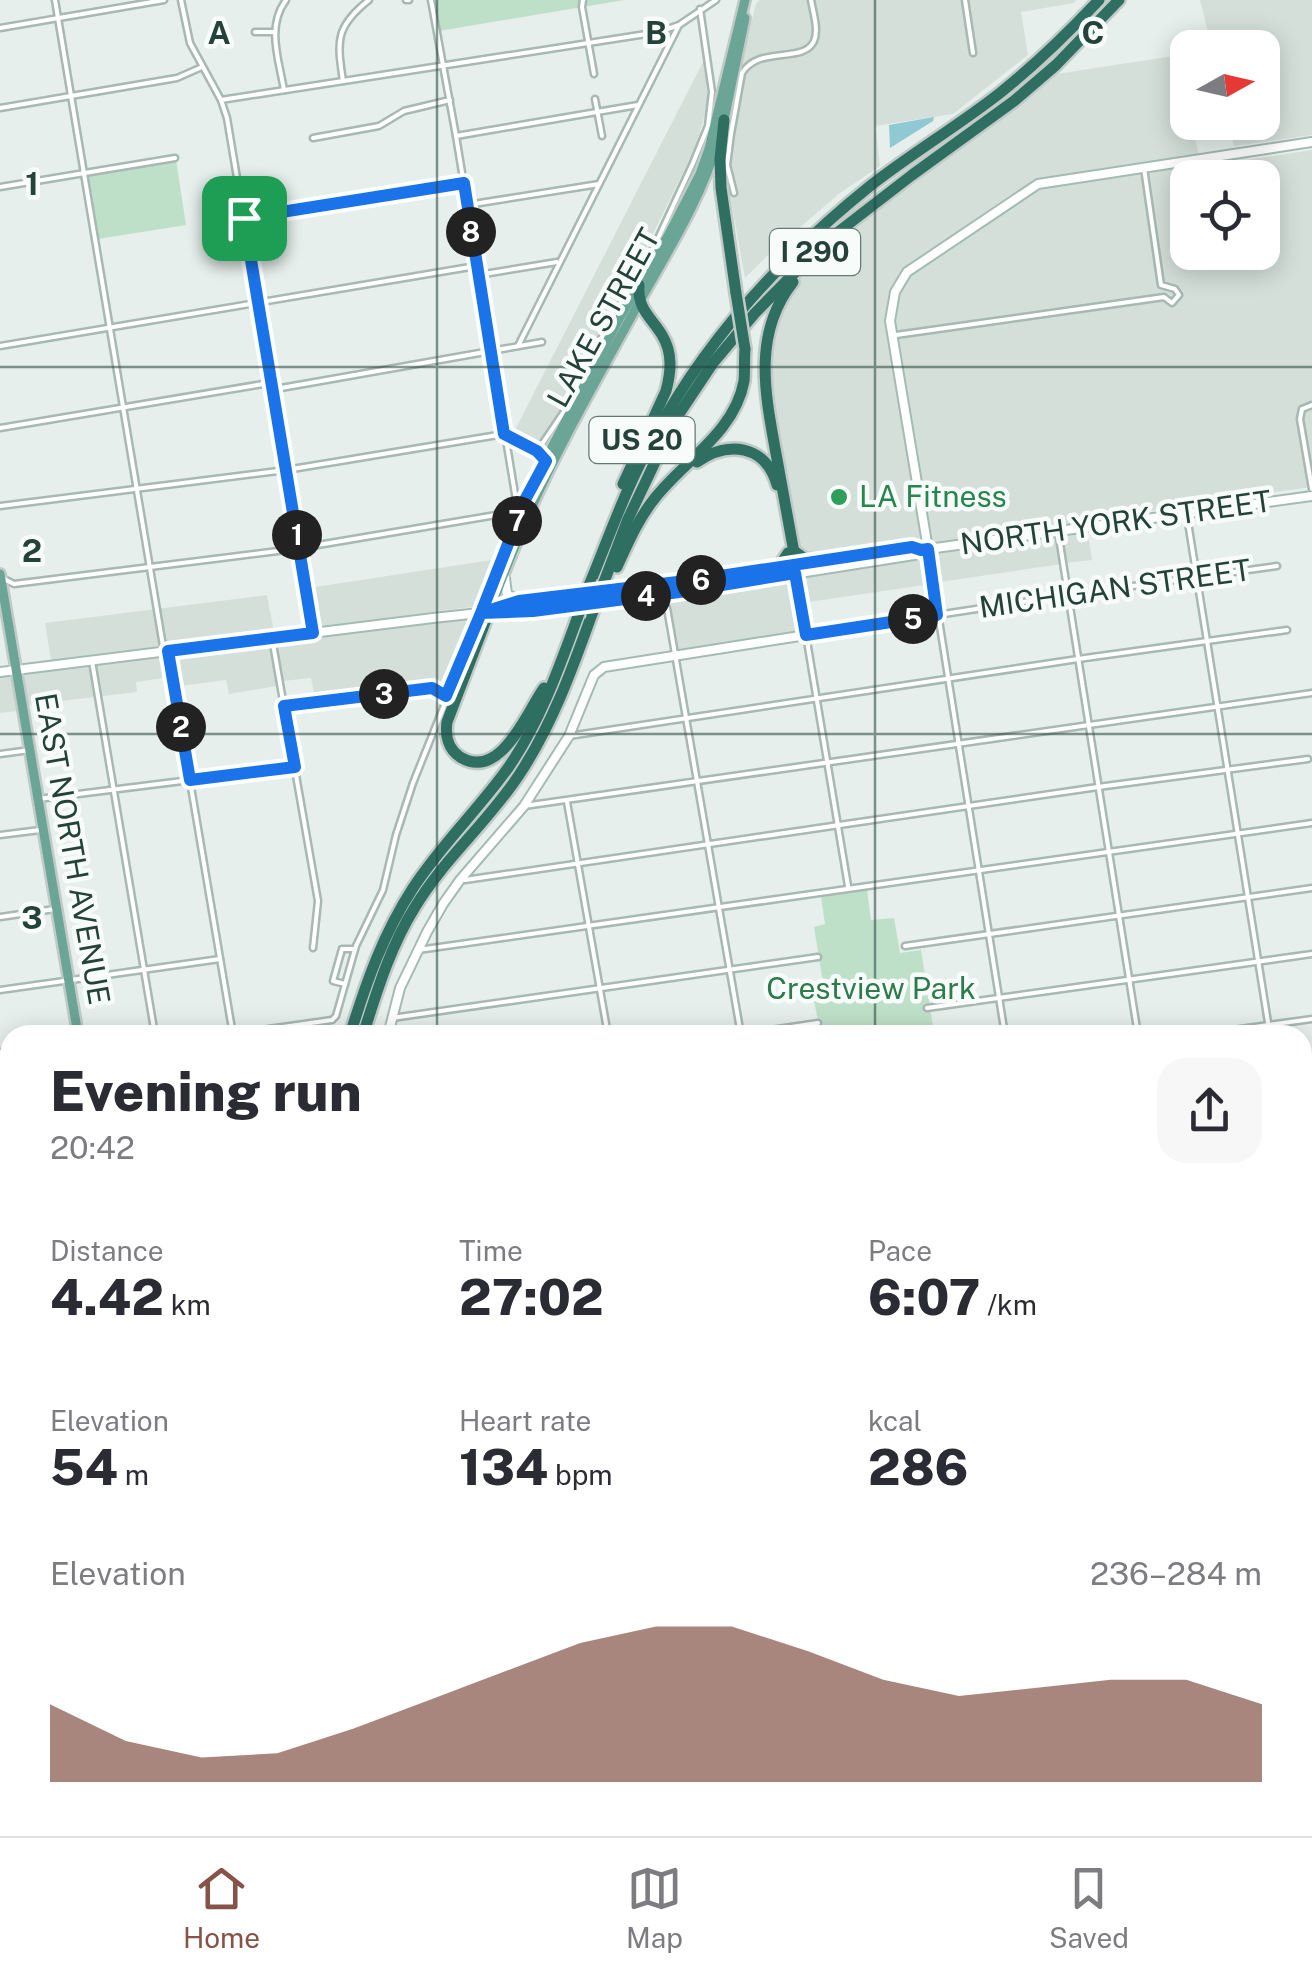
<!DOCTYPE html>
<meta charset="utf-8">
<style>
body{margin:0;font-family:"Public Sans",sans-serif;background:#f7f7f7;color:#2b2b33;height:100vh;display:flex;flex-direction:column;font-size:38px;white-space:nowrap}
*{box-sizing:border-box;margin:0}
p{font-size:32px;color:#7c7c81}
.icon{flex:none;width:55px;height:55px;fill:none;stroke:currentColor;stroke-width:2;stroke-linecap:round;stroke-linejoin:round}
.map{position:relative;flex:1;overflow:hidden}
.drawer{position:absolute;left:0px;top:1025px;width:1312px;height:812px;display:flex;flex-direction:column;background:#fff;border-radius:30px 30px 0 0;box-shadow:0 5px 25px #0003}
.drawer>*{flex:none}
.needle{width:65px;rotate:82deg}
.controls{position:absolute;left:1170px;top:30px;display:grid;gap:20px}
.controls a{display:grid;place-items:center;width:110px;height:110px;border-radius:20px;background:#fff;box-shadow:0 5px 25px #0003;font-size:50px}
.pin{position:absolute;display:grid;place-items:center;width:85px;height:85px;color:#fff;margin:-42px;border-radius:20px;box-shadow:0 5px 15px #0006}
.km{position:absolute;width:50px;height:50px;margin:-25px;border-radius:50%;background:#222;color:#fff;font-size:28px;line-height:50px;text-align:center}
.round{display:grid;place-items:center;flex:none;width:105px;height:105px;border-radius:30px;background:#f7f7f7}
.overview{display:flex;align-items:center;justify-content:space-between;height:170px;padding:0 50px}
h1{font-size:55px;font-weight:800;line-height:75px}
.metrics{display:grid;grid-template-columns:repeat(3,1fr);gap:15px;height:170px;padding:10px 50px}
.metrics div{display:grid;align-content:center}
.metrics b{font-size:50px;font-weight:800}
.metrics small{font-size:28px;font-weight:400}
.metrics p{font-size:28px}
.chart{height:280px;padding:20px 50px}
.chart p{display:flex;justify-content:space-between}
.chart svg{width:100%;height:180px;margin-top:10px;fill:#855347;opacity:.7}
.tabs{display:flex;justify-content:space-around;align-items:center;height:140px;border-top:2px solid #e1e1e2;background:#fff;font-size:28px;color:#7c7c81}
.tabs a{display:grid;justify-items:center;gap:5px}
.tabs .on{color:#855347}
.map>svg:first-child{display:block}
.built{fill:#d4dfda;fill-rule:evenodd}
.green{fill:#bfe0c8}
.water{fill:#8ec9d4}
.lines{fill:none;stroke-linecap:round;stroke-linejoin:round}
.street-casing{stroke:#a8b8b2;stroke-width:9}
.secondary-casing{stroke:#a4bbb3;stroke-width:12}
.primary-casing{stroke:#c2cac8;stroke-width:14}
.highway-casing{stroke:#c2cac8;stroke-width:16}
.street{stroke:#fff;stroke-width:4}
.secondary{stroke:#fff;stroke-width:8}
.primary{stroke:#6aa596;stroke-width:9}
.highway{stroke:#2f6f62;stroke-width:11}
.rail{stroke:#5f7d75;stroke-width:2.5;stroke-dasharray:20 10;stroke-linecap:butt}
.highway-bridge-casing{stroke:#c2cac8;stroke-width:16;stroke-linecap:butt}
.highway-bridge{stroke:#2f6f62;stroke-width:11}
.route-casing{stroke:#fff;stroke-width:20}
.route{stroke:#1a73e8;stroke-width:12}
.grid{fill:none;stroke:#24423a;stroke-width:2.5;stroke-opacity:0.55}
.leisure-dot{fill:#2e9e5b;stroke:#f7fbf9;stroke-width:4}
.labels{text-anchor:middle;stroke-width:9;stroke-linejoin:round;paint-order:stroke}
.shield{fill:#f7fbf9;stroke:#637a73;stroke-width:2.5}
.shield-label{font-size:28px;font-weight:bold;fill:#24423a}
.street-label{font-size:30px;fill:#24423a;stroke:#f7fbf9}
.leisure-label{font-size:30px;fill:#27864d;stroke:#f7fbf9;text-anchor:start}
.park-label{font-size:30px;fill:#2d7a4b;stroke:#f7fbf9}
.grid-label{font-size:32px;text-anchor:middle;font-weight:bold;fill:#24423a;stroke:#f7fbf9;stroke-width:9;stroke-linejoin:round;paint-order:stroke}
</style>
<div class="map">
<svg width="1312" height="1836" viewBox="0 0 1312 1836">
<rect width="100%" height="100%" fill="#e6efeb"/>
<!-- built -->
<g class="built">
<path d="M 760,0 L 1076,0 L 1074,3 L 1021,12 L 1028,55 L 953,114 L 875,126 L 880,166 L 840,193 L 770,253 L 745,278 L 726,173 L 727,140 L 731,99 L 756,4 Z"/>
<path d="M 1200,0 L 1312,0 L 1312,135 L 1234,146 L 1229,123 L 1262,122 L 1262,48 L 1212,47 Z"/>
<path d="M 1174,56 L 1187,110 L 1188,122 L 1191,123 L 1202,167 L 1312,150 L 1312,487 L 1186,504 L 1060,529 L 799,567 L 769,398 L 768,342 L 789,291 L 804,272 L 829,249 L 1056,74 ZM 1188,178 L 1262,178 L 1262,252 L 1188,252 Z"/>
<path d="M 704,60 L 708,103 L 696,146 L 632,277 L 553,426 L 536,448 L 512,436 Z"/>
<path d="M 1087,528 L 1092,560 L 1065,563 L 1060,532 Z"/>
<path d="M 1057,532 L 1062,564 L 933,583 L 929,550 Z"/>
<path d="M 926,550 L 931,584 L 802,603 L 796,571 Z"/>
<path d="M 498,559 L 479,606 L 315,627 L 309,588 Z"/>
<path d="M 793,573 L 804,633 L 677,654 L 666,594 Z"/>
<path d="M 267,595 L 274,632 L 51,660 L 45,623 Z"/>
<path d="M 470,618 L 475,623 L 450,683 L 315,698 L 311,678 L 283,681 L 283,685 L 229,694 L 226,680 L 172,687 L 170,677 L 136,682 L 137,692 L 27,705 L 22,678 L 27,673 Z"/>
<path d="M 12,675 L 18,711 L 0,713 L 0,677 Z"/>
<path d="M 10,1137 L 10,1201 L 0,1202 L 0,1139 Z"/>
<path d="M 1312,1595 L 1312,1836 L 362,1836 L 360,1828 L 1302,1828 L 1302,1596 Z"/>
</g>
<!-- green -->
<g class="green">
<path d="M 434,0 L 624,0 L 439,31 Z"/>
<path d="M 176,160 L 186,225 L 98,239 L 88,176 Z"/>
<path d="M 867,890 L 871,920 L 894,918 L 900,953 L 921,950 L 933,1026 L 927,1035 L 821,1035 L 812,991 L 824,989 L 814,927 L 825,924 L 821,897 Z"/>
<path d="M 10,1489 L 10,1608 L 0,1619 L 0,1490 Z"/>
</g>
<!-- water -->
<path class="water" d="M 934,117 L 933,121 L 890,148 L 889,125 Z"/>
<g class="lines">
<!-- street casing -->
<g class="street-casing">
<g id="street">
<path d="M 55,0 L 164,652"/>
<path d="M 181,0 L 190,43 L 221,100 L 227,118 L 313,633"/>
<path d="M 406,0 L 409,0"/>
<path d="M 583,0 L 582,7 L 594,74"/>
<path d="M 965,0 L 973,53"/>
<path d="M 0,28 L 164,0"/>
<path d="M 255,32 L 274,32"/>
<path d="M 343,81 C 337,41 335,27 369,0"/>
<path d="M 284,90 C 279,60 266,27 286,0"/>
<path d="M 595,99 L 602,136"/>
<path d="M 221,100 L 659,32 L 679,25 L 716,0"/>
<path d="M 0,108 L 177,78 L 202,67"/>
<path d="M 456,136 L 638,105"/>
<path d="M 313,138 L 379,126 L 404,111 L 450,100"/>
<path d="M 0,187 L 175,158"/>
<path d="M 734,193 L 727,165 L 731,134 L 742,73 C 759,45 804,64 814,41 C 819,30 813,12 811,0"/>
<path d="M 467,205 L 599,184"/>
<path d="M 244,218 L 461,183"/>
<path d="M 478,275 L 557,262"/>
<path d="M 896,335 L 1164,297 L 1172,303 L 1179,295 L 1175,289 L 1161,285 L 1144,168"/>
<path d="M 0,346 L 476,266"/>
<path d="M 518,346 L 679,25"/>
<path d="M 1312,405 L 1302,409 L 1300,419 L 1312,489"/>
<path d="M 0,428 L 263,384 L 281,388 L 542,342"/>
<path d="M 538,450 L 565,410 L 607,327 L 654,247 L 693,163 L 708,126 L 712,92 L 700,9"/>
<path d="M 0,506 L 286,470 L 504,434 L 537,451 L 543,457"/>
<path d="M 1187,516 L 1270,1035"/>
<path d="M 1058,531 L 1138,1035"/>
<path d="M 928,551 L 1005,1035"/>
<path d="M 2,578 L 14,584 L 294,549 L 508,513 L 512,509 L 516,500 L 456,136 L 431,0"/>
<path d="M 667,608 L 741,1035"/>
<path d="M 272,638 L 318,901 L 313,948"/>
<path d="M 168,651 L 233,1035"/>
<path d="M 92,661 L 155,1035"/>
<path d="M 284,706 L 432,688 L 446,696"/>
<path d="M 569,736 L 1078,659 L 1287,630"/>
<path d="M 0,754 L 30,750"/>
<path d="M 38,799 L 295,767"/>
<path d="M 567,802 L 608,1035"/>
<path d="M 524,806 L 1312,693"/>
<path d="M 0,835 L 40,830"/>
<path d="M 465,880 L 1098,787 L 1308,759"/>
<path d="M 848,886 L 806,635 L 1068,595 L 1277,566"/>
<path d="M 0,917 L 55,909"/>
<path d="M 905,946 L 1312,888"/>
<path d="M 418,950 L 1312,823"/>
<path d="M 345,984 L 333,981 L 342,949 L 355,949"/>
<path d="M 0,990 L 220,959"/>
<path d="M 927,1008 L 1312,954"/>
<path d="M 392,1018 L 818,957"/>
<path d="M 233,1034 L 332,1020 L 336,1016 L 356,946 L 383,890 L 396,835 L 413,783 L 481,613"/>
<path d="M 736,1035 L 818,1023"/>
<path d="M 1197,1035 L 1312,1019"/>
<path d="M 0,1052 L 10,1061"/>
<path d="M 1302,1085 L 1312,1084"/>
<path d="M 0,1138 L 10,1136"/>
<path d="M 1302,1150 L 1312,1149"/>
<path d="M 1302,1215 L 1312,1214"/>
<path d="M 1302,1233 L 1310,1278"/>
<path d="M 0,1242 L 10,1241"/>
<path d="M 0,1327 L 10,1325"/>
<path d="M 0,1418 L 10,1416"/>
</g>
</g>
<!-- secondary casing -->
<g class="secondary-casing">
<g id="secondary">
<path d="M 928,549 L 890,321 L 895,292 L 907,272 L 1038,184 L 1312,142"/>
<path d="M 824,561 L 913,547 L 921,550 L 1312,496"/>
<path d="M 505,578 L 507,594 L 519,601"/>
<path d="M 601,592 L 810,563"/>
<path d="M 489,612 C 518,596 555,597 587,593"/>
<path d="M 0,672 L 433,618 L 489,612 L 502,614 L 533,611 L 679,592 L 914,555 L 921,550"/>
<path d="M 388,1035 L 400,988 L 427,932 L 443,904 L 460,880 L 524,806 L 569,736 L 594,675 L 604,667 L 806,635 L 794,571"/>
<path d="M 1302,1540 L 1312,1539"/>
<path d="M 1302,1596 L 1312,1595"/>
</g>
</g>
<!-- primary casing -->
<g class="primary-casing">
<g id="primary">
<path d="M 723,125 L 745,18"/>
<path d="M 0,574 L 78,1035"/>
<path d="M 489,612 C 501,581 513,550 526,520 C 556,450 595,383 631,317 C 663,258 700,204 718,140"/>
<path d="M 481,613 L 525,499 L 619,319 L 669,234 L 700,174 L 709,149 L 745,0"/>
<path d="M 215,1828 L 216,1836"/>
<path d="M 227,1828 L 228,1836"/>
<path d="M 177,1836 L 178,1828"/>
</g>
</g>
<!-- highway casing -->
<g class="highway-casing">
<g id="highway">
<path d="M 724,120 L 720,159 L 721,188 L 736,293"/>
<path d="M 793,282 C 751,335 766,398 777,459 C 783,492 789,525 795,558 L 794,566"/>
<path d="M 697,462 C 728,440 766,445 777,485"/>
<path d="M 623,484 L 666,391 C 671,372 673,353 662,335 C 651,317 637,309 639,285"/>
<path d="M 794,551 L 805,559 L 827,561"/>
<path d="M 617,567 C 628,543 638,519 655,498 C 684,461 735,432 744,381 C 745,371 744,360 745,349"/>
<path d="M 778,568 L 788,553"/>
<path d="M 604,582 L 628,519 L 675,420 L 713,363 L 755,313 L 824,243 L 912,175 L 1014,101 L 1056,65 L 1119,0"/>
<path d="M 590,583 C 610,534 628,483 654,437 C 707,338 783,256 870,186 C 912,153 958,126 1000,93 C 1035,65 1068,33 1099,0"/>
<path d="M 489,612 L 447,722 C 445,735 448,749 460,757 C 501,782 527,711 544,688"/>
<path d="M 350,1035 C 366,983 383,934 413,888 C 441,845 478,810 508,768 C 540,722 559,668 578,616"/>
<path d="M 363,1035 C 377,991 390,947 415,907 C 444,859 488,822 519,775 C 552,725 572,670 592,614"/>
<path d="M 1302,1557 L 1312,1555"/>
<path d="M 1302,1579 L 1312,1578"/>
<path d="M 0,1642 L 10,1632"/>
<path d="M 0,1660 L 10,1653"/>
<path d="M 0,1674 L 10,1668"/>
<path d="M 0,1704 L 10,1701"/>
<path d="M 0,1736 L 10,1735"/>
<path d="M 0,1750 L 10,1750"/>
<path d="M 0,1770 L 10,1768"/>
<path d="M 0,1818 L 10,1818"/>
<path d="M 183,1836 L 184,1828"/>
</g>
</g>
<!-- street -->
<use href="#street" class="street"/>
<!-- secondary -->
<use href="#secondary" class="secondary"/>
<!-- primary -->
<use href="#primary" class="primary"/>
<!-- highway -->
<use href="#highway" class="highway"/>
<!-- rail -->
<g class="rail">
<path d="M 1302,1773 L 1312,1772"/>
<path d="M 609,1828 L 610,1836"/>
</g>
<!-- highway-bridge casing -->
<g class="highway-bridge-casing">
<g id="highway-bridge">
<path d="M 736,293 L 745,349"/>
<path d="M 592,614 L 604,582"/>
<path d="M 578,616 L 590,583"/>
</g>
</g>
<!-- highway-bridge -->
<use href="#highway-bridge" class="highway-bridge"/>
</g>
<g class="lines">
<!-- route casing -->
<g class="route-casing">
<path id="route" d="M 244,218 L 313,633 L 168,651 L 190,780 L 295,767 L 284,706 L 432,688 L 446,696 L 481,613 L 533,611 L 679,592 L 795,573 L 806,635 L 937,615 L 928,549 L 921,550 L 912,547 L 694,580 L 519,601 L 481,613 L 526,498 L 546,461 L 537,451 L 504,434 L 464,183 L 244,218"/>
</g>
<!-- route -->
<use href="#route" class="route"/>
</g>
<!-- grid -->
<path class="grid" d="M 437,0 L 437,1035M 875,0 L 875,1035M 0,367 L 1312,367M 0,734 L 1312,734M 0,1102 L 10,1102M 1302,1102 L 1312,1102M 0,1469 L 10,1469M 1302,1469 L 1312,1469M 437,1828 L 437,1836M 875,1828 L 875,1836"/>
<!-- markers -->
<circle class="leisure-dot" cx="839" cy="497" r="10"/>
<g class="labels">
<!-- shield labels -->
<g class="shield">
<rect x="770" y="229" width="90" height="46" rx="8"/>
<rect x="589.5" y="417" width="105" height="46" rx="8"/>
</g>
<g class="shield-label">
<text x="815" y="262">I 290</text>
<text x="642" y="450">US 20</text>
</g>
<!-- street labels -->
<g class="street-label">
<text transform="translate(604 318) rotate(-61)" y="10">LAKE STREET</text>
<text transform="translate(1116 523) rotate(-8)" y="10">NORTH YORK STREET</text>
<text transform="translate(1115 589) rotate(-8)" y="10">MICHIGAN STREET</text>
<text transform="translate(72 849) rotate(80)" y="10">EAST NORTH AVENUE</text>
</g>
<!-- leisure labels -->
<g class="leisure-label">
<text x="859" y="507">LA Fitness</text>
</g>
<!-- park labels -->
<g class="park-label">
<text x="871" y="999">Crestview Park</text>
</g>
</g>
<g class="grid-label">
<text x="219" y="44">A</text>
<text x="656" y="44">B</text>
<text x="1093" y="44">C</text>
<text x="32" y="195">1</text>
<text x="32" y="562">2</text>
<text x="32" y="929">3</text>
</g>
</svg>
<div class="controls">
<a><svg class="needle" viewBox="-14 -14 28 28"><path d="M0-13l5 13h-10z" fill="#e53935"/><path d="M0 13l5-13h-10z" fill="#7c7c81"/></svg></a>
<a><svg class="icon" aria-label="locate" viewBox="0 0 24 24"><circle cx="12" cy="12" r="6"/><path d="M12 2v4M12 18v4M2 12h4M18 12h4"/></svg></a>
</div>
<div class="pin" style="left:244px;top:218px;background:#1e9e55"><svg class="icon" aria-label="arrive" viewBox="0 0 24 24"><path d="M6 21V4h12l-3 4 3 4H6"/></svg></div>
<b class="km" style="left:297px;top:535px">1</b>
<b class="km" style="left:181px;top:727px">2</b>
<b class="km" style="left:384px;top:694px">3</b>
<b class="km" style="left:646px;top:596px">4</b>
<b class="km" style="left:913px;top:619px">5</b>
<b class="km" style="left:701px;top:580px">6</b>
<b class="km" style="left:517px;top:521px">7</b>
<b class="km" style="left:471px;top:232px">8</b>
<section class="drawer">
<div class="overview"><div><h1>Evening run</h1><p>20:42</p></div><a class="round"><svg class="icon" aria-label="share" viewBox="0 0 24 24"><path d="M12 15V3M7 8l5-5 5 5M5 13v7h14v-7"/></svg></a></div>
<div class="metrics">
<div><p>Distance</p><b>4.42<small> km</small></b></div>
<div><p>Time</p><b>27:02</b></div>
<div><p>Pace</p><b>6:07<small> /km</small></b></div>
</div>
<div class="metrics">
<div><p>Elevation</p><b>54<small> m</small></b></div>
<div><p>Heart rate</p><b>134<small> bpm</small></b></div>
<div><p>kcal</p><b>286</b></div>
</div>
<div class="chart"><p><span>Elevation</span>236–284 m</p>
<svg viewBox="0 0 160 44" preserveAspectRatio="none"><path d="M0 44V25L10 34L20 38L30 37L40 31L50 24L60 17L70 10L80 6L90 6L100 12L110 19L120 23L130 21L140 19L150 19L160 25V44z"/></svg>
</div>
</section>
</div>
<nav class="tabs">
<a class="on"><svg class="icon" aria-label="home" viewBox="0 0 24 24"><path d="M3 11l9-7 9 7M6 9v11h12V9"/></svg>Home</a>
<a><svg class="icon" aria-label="map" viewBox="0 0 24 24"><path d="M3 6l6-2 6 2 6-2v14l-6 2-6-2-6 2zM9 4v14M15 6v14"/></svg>Map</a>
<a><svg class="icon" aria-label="saved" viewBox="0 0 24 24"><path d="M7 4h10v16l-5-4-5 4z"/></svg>Saved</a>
</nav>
